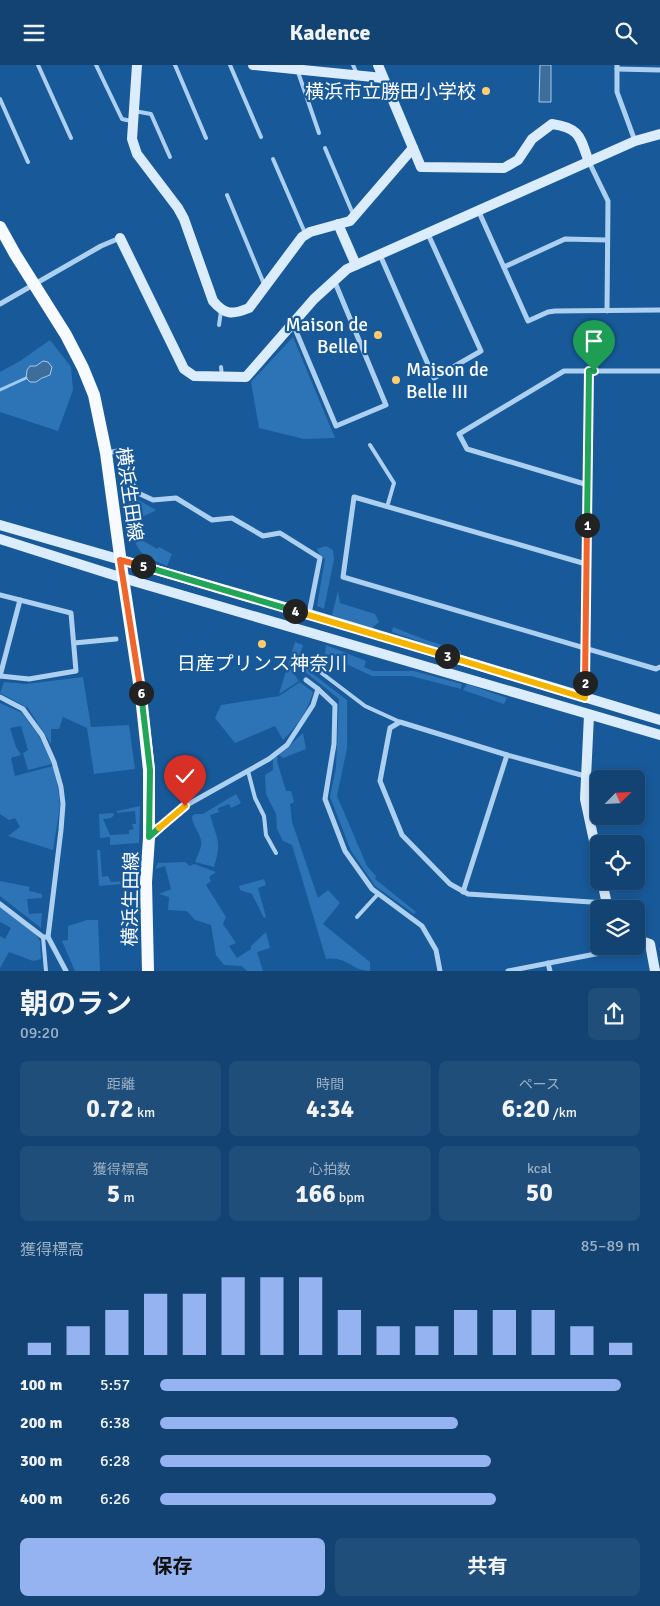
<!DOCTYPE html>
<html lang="ja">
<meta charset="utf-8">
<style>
body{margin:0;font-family:Signika,"Noto Sans JP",sans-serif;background:#1f4e7b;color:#f1f3f6;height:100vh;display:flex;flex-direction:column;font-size:19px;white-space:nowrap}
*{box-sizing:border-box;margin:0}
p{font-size:16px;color:#9cb0c4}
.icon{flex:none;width:28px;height:28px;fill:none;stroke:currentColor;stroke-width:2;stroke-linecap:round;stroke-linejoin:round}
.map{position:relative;height:906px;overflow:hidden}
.drawer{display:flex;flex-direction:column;background:#124373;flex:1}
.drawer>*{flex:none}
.needle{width:32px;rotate:66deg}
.fabs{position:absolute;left:590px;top:705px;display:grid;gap:10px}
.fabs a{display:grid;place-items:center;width:55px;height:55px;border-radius:8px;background:#124373;box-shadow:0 2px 8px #0003,0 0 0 1px #315c85;font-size:25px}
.pin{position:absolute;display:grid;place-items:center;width:42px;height:42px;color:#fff;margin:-51px -21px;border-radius:50% 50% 50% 0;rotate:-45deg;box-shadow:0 0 5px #0007}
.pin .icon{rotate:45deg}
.km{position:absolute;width:25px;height:25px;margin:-12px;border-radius:50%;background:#222;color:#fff;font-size:14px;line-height:25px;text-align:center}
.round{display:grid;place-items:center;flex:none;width:52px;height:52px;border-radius:8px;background:#1f4e7b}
.summary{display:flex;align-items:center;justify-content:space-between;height:85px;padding:0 20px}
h1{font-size:28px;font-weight:700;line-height:38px}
.figures{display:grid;grid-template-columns:repeat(3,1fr);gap:8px;height:85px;padding:5px 20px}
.figures div{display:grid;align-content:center;border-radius:8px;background:#1f4e7b;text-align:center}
.figures b{font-size:25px;font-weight:700}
.figures small{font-size:14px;font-weight:400}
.figures p{font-size:14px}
.chart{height:140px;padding:10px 20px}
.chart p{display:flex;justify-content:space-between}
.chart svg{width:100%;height:90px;margin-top:5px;stroke:#95b2f1;stroke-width:6}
.button{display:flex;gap:10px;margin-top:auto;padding:10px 20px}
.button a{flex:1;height:58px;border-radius:8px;background:#95b2f1;color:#111;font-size:20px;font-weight:700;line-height:58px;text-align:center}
.button a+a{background:#1f4e7b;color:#f1f3f6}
ul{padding:0 20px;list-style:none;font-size:16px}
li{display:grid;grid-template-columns:80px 60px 1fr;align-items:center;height:38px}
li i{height:12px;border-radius:6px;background:#95b2f1}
header{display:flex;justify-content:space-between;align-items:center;height:65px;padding:0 20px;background:#124373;font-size:22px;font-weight:700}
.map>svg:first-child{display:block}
.green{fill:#2c74b6}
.water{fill:#3f6d9a;stroke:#9fccf4}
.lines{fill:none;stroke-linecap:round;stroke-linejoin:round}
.stream{stroke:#9fccf4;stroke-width:3}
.lane{stroke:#add0f1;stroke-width:4}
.street{stroke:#add0f1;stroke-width:5}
.secondary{stroke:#dbecfc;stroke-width:10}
.primary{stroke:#f7fbff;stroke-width:12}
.split-1-casing{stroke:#fff;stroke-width:10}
.split-2-casing{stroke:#fff;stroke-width:10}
.split-3-casing{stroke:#fff;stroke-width:10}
.split-4-casing{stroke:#fff;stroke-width:10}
.split-5-casing{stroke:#fff;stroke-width:10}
.split-6-casing{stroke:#fff;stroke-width:10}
.split-7-casing{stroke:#fff;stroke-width:10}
.split-8-casing{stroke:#fff;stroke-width:10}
.split-1{stroke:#22a559;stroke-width:6}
.split-2{stroke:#f0652b;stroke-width:6}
.split-3{stroke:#f5b400;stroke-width:6}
.split-4{stroke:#f5b400;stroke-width:6}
.split-5{stroke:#22a559;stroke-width:6}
.split-6{stroke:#f0652b;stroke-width:6}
.split-7{stroke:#22a559;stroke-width:6}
.split-8{stroke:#f5b400;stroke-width:6}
.poi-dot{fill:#ffcb6d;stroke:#185999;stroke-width:2}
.labels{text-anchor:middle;stroke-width:4.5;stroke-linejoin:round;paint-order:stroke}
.poi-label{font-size:19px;fill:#fff;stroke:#185999;text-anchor:end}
.street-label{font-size:19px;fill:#fff;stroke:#185999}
</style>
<header><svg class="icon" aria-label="menu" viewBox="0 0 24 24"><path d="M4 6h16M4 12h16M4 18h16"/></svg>Kadence<svg class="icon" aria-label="search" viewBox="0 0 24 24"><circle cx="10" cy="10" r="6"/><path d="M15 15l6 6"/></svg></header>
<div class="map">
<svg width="660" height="906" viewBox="0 0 660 906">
<rect width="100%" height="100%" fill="#185999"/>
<!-- green -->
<g class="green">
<path d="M 293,272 L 335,373 L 304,374 L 259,363 L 251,317 Z"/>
<path d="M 50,275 L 71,302 L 73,325 L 58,366 L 0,347 L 0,307 L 20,296 Z"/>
<path d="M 130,430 L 156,445 C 143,453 130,451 137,472 L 157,484 L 159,482 L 172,489 L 167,501 C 160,497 147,494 142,488 C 131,477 125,444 130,430 Z"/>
<path d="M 326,481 L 333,485 L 334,494 L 324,544 L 317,541 L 325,494 L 320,490 L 317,484 Z"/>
<path d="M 338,526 L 340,538 L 375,549 L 379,557 L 371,564 L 332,550 Z"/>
<path d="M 393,562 L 426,575 L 461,586 L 461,591 L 392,567 Z"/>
<path d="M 295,577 L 303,580 L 294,609 L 299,616 L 279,629 Z"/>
<path d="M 326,580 L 366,596 L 364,602 L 373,606 L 414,606 L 462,619 L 461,624 L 411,611 L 372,611 L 325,589 Z"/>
<path d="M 308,591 L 314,593 L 309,606 L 347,635 L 347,683 L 337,731 L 367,801 L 376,811 L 375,814 L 416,847 L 414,849 L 375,821 L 351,786 L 330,732 L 336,703 L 339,634 L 304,606 Z"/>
<path d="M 83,612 L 91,662 L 129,660 L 135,704 L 94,709 L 87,663 L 63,652 L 59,664 L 51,664 L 51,679 L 28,643 L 0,628 L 4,617 L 26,619 Z"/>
<path d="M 300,617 L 313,627 C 308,646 297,661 283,675 L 275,661 L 235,678 L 215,653 L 221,640 L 279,631 Z"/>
<path d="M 467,619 L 507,633 L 504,639 L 463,625 Z"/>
<path d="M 0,638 L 22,648 L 39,671 L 52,699 L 28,705 L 23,688 L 28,685 L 21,661 L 10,663 L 16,682 L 21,690 L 11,693 L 15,711 L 53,701 L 58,723 L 60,741 L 53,785 L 8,771 L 20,762 L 15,753 L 9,755 L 0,749 Z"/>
<path d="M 303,668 L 306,684 L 283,693 L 279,690 Z"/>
<path d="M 277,691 L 278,695 L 277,696 L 286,726 L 291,726 L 294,737 L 290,739 L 292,757 L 318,833 L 328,825 L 340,838 L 323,859 L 370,897 L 370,906 C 351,906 348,891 326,894 L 292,780 L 283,776 L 277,764 L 276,749 L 266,729 L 265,710 L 273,705 L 273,693 Z"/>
<path d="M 236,729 L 241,738 L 231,743 L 229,739 L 218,743 L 219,747 L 210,750 C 217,774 222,777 214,802 L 195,797 C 197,792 200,786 201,781 C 203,770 192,762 192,751 L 195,749 L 203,749 Z"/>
<path d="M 140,741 L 139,778 L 110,780 L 110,772 L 100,773 L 99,749 L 113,748 L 114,750 L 111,753 L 103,754 L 110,770 L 129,769 L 129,765 L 134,764 L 132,759 L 136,759 L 135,746 L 117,748 L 117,746 Z"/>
<path d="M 97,785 L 100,785 L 102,812 L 108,811 L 111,817 L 135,815 L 135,818 L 99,821 Z"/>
<path d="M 185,797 L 190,801 L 194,799 L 216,807 L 209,812 L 211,816 L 206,820 L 226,852 L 223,859 L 236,878 L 229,881 L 237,893 L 251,884 L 251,881 L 266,867 L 270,883 L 257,887 L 263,906 L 247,906 L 242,901 L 224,900 L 216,890 L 211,860 L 195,855 L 187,846 L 168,845 L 169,832 L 159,829 L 171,824 L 165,801 L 155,804 L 158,798 Z"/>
<path d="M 264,814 L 266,820 L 258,823 L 266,852 L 264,853 L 252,829 L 240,825 L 239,821 Z"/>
<path d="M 0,816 L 30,822 L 29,826 L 42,829 L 42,833 L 27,834 L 29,849 L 42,848 L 41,863 L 0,831 Z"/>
<path d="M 0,842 L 35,868 L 40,876 L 41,894 L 33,896 L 9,887 L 0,903 L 0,871 L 5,874 L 11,863 L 0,857 Z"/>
<path d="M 87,855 L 98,855 L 100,906 L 75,906 L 62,876 L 68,875 L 68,861 Z"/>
</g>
<!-- water -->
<g class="water">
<path d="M 540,0 L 551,0 L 551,37 L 539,37 Z"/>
<path d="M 43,296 L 48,297 L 52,302 L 50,310 L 42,313 L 36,317 L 30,317 L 26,313 L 27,305 L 30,301 L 36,301 Z"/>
</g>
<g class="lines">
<!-- stream -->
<path class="stream" d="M 0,325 L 26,313"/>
<!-- lane -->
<g class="lane">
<path d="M 38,0 L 71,73"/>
<path d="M 96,0 L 122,54 L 131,56"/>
<path d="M 175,0 L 206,73"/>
<path d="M 230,0 L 261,72"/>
<path d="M 353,0 L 357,9"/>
<path d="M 298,7 L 319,68"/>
<path d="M 0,34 L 28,97"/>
<path d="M 134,46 L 151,49 L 170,92"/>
<path d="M 325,83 L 353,149"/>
<path d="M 273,94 L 305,168"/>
<path d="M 227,130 L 264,219"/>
<path d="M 219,260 L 221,246"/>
<path d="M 221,302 L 222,311"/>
<path d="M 370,380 L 394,418 L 387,442"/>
<path d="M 311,600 L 365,641 L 400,657"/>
<path d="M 248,706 L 255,733 L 264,751 L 266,770 L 276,788"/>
<path d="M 357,852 L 378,829"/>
<path d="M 43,872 L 46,906"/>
</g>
<!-- street -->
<g class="street">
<path d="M 617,0 L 617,27 L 635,76"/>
<path d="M 617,4 L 660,5"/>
<path d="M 589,97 L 608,136 L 607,246"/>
<path d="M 479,147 L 528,256 L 548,247 L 555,246 L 660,245"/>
<path d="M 380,190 L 434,313 L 481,286 L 428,169"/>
<path d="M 504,202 L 565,174 L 607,175"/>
<path d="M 0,239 L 101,181 L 120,173"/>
<path d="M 293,259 L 336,361 L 386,340 L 334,215"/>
<path d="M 107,388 L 123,385 L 126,389 L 134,423 L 138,428 L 153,435 L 176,433 L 212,455 L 232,453 L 263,471 L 280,468 L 320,493 L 309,549"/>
<path d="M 588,420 L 467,384 L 459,369 L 564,306 L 660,306"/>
<path d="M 586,499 L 354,432 L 343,512 L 656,604 L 660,602"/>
<path d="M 0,530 L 71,548 L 76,606 L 29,614 L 0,611"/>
<path d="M 74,578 L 116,574"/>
<path d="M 0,611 L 20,535"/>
<path d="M 306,615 L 318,624 L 335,640 L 334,679 L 325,734 L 345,786 L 372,824 L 422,861 L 436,885 L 440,906"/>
<path d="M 0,632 L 23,644 L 42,670 L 54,697 L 61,722 L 63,739 L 61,765 L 48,872 L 66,906"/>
<path d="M 585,633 L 589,306"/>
<path d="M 585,711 L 507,690 L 400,657 L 390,663 L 380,716 L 402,770 L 450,819 L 468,829 L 606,838"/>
<path d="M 151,770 L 173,750 L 185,741 L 269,694 L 287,680 L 313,640 L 318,624"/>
<path d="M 463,827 L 507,690"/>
<path d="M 0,839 L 43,872 L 48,872"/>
<path d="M 548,898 L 550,906"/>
<path d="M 508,906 L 616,885"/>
</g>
<!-- secondary -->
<g class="secondary">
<path d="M 137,0 L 132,74 L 137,89 L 178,143 L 184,154 L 213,236 C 225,250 232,250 249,243 L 302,172 L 310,167 L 350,156 L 413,83"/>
<path d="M 253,0 L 383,13"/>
<path d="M 378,0 L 421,102 L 504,103 L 518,95 L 532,74 L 552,59 C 581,63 580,73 589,97"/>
<path d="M 338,159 L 356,200"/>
<path d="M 120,173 L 184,304 L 194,311 L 246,312 L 314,234 L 347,204 L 635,76 L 660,69"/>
<path d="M 0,460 L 309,549 L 660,655"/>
<path d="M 0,474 L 123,513 L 660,670"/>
<path d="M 589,650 L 585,734 L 599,799"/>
<path d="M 602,816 L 608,844"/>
<path d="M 636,879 L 644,877 L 650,879 L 655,906"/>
<path d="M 615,881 L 616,885 L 629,881"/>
</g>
<!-- primary -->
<path class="primary" d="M 0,162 L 15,189 L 66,270 L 83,303 L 94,330 L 106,388 L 123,513 L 141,631 L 149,705 L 149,773 L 146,817 L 148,906"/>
</g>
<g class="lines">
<!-- split-1 casing -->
<g class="split-1-casing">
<path id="split-1" d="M 587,460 L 589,306 L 594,306"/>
</g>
<!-- split-2 casing -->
<g class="split-2-casing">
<path id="split-2" d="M 585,618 L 587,460"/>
</g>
<!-- split-3 casing -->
<g class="split-3-casing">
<path id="split-3" d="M 447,591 L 585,633 L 585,618"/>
</g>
<!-- split-4 casing -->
<g class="split-4-casing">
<path id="split-4" d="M 295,546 L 447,591"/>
</g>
<!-- split-5 casing -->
<g class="split-5-casing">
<path id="split-5" d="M 143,501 L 295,546"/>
</g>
<!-- split-6 casing -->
<g class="split-6-casing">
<path id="split-6" d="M 141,628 L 120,495 L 143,501"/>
</g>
<!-- split-7 casing -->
<g class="split-7-casing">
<path id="split-7" d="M 141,628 L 150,705 L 149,772 L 159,763"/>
</g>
<!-- split-8 casing -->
<g class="split-8-casing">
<path id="split-8" d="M 159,763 L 185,741"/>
</g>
<!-- split-1 -->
<use href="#split-1" class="split-1"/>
<!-- split-2 -->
<use href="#split-2" class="split-2"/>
<!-- split-3 -->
<use href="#split-3" class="split-3"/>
<!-- split-4 -->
<use href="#split-4" class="split-4"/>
<!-- split-5 -->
<use href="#split-5" class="split-5"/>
<!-- split-6 -->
<use href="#split-6" class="split-6"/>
<!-- split-7 -->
<use href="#split-7" class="split-7"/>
<!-- split-8 -->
<use href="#split-8" class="split-8"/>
</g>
<!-- markers -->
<g class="poi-dot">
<circle cx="486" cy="26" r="5"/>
<circle cx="378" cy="270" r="5"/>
<circle cx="396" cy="315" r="5"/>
<circle cx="262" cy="579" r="5"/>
</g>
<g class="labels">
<!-- poi labels -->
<g class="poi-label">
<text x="476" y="33">横浜市立勝田小学校</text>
<text x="368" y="266">Maison de<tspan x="368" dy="22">Belle I</tspan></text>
<text x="406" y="311" text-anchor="start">Maison de<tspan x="406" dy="22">Belle III</tspan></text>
<text x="262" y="605" text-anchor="middle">日産プリンス神奈川</text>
</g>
<!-- street labels -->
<g class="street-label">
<text transform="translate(130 429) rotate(82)" y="7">横浜生田線</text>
<text transform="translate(130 834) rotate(-89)" y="7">横浜生田線</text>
</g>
</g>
</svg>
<div class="fabs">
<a><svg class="needle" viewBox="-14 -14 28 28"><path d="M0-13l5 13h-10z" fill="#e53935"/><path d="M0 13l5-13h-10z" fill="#9cb0c4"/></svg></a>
<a><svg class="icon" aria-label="locate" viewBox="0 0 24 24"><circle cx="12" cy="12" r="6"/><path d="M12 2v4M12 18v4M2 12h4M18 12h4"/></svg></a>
<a><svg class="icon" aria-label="layers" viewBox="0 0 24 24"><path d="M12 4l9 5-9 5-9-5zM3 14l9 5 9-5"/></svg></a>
</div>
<div class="pin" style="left:594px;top:306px;background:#1e9e55"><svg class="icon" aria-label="arrive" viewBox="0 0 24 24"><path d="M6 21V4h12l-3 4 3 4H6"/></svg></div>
<div class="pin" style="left:185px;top:741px;background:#d93025"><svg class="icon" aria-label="check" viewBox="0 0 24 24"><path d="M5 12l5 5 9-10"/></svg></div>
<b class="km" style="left:587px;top:460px">1</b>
<b class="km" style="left:585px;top:618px">2</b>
<b class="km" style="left:447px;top:591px">3</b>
<b class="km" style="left:295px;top:546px">4</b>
<b class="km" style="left:143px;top:501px">5</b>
<b class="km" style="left:141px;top:628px">6</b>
</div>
<section class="drawer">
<div class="summary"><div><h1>朝のラン</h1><p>09:20</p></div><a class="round"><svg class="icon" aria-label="share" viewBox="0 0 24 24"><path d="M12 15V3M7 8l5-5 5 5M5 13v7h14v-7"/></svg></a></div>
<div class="figures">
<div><p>距離</p><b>0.72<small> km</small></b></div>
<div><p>時間</p><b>4:34</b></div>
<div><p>ペース</p><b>6:20<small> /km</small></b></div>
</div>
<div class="figures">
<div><p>獲得標高</p><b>5<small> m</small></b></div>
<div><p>心拍数</p><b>166<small> bpm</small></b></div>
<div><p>kcal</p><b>50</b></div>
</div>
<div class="chart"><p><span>獲得標高</span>85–89 m</p>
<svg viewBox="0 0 160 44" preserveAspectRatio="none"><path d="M5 44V38M15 44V30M25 44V22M35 44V14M45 44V14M55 44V6M65 44V6M75 44V6M85 44V22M95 44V30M105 44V30M115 44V22M125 44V22M135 44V22M145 44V30M155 44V38"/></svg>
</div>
<ul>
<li><b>100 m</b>5:57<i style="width:96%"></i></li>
<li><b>200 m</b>6:38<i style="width:62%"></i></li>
<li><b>300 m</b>6:28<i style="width:69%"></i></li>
<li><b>400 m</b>6:26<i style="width:70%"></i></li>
</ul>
<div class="button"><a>保存</a><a>共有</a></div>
</section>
